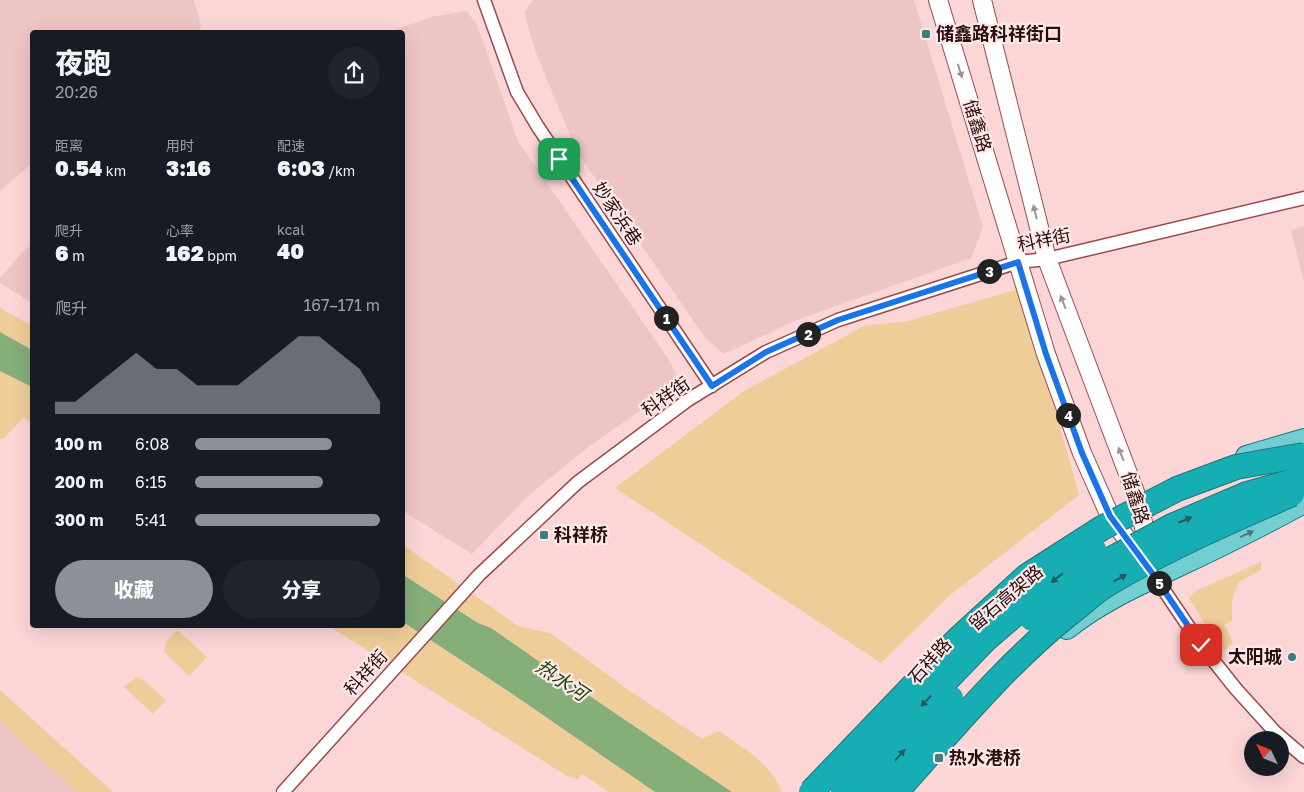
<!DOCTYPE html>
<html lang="zh">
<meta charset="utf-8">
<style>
body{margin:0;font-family:"Golos Text","Noto Sans SC",sans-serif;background:#20242c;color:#f1f3f6;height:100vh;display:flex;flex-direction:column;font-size:19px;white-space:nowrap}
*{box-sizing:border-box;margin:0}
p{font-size:16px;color:#9ea1a6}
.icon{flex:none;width:28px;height:28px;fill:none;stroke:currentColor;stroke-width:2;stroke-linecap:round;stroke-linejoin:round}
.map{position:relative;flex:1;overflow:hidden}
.panel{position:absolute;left:30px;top:30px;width:375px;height:598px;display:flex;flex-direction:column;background:#171b24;border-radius:5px;box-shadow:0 5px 20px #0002}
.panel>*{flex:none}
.needle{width:32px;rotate:313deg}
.buttons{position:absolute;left:1244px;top:731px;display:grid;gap:10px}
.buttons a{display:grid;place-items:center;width:45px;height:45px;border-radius:50%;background:#171b24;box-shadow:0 5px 20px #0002;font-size:25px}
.pin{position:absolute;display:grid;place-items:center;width:42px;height:42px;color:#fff;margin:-21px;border-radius:10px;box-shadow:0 2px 8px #0006}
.km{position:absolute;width:25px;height:25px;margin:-12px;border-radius:50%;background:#222;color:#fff;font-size:14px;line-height:25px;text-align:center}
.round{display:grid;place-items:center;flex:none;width:52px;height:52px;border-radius:26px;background:#20242c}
.overview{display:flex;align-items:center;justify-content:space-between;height:85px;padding:0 25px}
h1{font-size:28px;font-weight:800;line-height:38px}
.metrics{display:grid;grid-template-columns:repeat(3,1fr);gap:8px;height:85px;padding:5px 25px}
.metrics div{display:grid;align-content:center}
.metrics b{font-size:21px;font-weight:800}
.metrics small{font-size:14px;font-weight:400}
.metrics p{font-size:14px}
.chart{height:140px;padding:10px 25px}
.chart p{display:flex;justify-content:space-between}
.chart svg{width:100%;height:90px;margin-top:5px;fill:#8c9099;opacity:.7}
.cta{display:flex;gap:10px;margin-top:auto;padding:10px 25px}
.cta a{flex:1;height:58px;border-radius:30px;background:#8c9099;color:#fff;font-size:20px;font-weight:800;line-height:58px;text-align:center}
.cta a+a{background:#20242c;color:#f1f3f6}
ul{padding:0 25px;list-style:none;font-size:16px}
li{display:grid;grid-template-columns:80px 60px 1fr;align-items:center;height:38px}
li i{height:12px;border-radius:6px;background:#8c9099}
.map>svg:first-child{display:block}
.built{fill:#eec5c5}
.green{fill:#eecd99}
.water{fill:#85ae79}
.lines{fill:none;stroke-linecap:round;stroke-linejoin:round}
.street-casing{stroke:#9a4b4e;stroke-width:15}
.secondary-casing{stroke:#9a4b4e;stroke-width:20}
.primary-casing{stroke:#1e7579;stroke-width:22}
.street{stroke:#fff;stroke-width:12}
.secondary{stroke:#fff;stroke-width:18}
.primary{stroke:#73ced1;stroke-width:20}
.highway-bridge-casing{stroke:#1e7579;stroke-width:26;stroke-linecap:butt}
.highway-bridge{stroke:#16adb3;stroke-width:24}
.oneway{fill:#a09293}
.oneway2{fill:#215c60}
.oneway3{fill:#537779}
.route-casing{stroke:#fff;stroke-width:10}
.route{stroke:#1a73e8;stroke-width:6}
.poi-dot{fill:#388083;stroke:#fce9e9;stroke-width:2}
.labels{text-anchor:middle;stroke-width:4.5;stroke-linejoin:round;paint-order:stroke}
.poi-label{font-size:18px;font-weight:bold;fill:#2c0c0e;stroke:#fce9e9;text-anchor:start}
.street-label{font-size:18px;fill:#2c0c0e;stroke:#fce9e9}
.water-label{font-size:19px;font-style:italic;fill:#1b430c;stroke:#fce9e9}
</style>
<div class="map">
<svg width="1304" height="792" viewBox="0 0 1304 792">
<rect width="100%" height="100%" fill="#fcd6d6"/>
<!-- built -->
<g class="built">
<path d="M 0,0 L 194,0 L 201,26 L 199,32 L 32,32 L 32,163 L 0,191 Z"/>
<path d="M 533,0 L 914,0 L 983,227 L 971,258 L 797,320 L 724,354 L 706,339 L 577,152 L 536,53 L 524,12 Z"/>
<path d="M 467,11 L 478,27 L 518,141 L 667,357 L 676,373 L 670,388 L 657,399 L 587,448 L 528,496 L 472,554 L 403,511 L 402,32 L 387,32 L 435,16 Z"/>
<path d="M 1304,226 L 1304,281 L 1291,231 Z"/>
<path d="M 32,244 L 32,303 L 0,283 L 0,278 L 21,254 Z"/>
<path d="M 0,721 L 77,792 L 0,792 Z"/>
</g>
<!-- green -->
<g class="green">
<path d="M 1021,288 L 1079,495 L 949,596 L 881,663 L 615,488 L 744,391 L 864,326 L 908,321 Z"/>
<path d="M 0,308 L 32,326 L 32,350 L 0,332 Z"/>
<path d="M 0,371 L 32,387 L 32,423 L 24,417 L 3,439 L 0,439 Z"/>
<path d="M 402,544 L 518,626 L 550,633 L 633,693 L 702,739 L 719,731 C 745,750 770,762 782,792 L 732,792 L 560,676 L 491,628 L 478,623 L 403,574 Z"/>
<path d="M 1261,562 L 1261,570 L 1239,582 L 1232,599 L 1232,621 L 1225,625 L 1233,643 L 1224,651 L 1205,624 L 1189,598 L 1198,590 Z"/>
<path d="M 403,622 L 508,691 L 655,792 L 609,792 L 582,774 L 577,779 L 567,776 L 327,625 L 402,625 Z"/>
<path d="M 177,630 L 207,657 L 189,676 L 164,652 L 166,642 Z"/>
<path d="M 136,677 L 144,680 L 166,701 L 153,714 L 124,687 Z"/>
<path d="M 0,690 L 113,792 L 77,792 L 0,721 Z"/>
</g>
<!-- water -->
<g class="water">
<path d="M 0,332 L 32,350 L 32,387 L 0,371 Z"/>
<path d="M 402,574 L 478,623 L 491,628 L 560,676 L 732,792 L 655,792 L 508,691 L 403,622 Z"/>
</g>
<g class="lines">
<!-- street casing -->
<g class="street-casing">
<g id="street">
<path d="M 484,0 L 517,92 L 538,127 L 712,386"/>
<path d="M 1155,577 L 1201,645 L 1236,689 L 1275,732 L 1304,757"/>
<path d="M 283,792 L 479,575 L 578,482 L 688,400 L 766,352 L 838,320 L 1018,262 L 1047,259 L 1304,198"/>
</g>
</g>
<!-- secondary casing -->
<g class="secondary-casing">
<g id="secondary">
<path d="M 938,0 L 1046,354 L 1082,453 L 1110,516 L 1140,557"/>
<path d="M 982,0 L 1047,259 L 1138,500 L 1149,550"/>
</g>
</g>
<!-- primary casing -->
<g class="primary-casing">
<g id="primary">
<path d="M 1246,456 L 1304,439"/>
<path d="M 1067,629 C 1099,603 1139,585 1177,567 C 1220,547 1262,526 1304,503"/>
</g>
</g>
<!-- street -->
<use href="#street" class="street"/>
<!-- secondary -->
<use href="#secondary" class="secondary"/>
<!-- primary -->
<use href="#primary" class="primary"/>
<!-- highway-bridge casing -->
<g class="highway-bridge-casing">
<g id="highway-bridge">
<path d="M 1032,619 L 1106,562 L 1172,526 L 1247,494 L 1304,478"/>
<path d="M 811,792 L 958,639 L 1027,576 L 1102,528 L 1177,489 L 1236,467 L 1304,455"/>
<path d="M 843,792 L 938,689 L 986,639 L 1048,586 L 1094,549"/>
<path d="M 868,792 L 951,698"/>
<path d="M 896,792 C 952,730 1005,665 1070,613 C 1082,604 1093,593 1106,585 C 1165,549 1229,522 1292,494"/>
</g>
</g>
<!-- highway-bridge -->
<use href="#highway-bridge" class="highway-bridge"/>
</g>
<!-- one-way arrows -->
<defs><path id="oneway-solid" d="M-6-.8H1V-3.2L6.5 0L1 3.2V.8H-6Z" transform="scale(1.25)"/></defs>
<g class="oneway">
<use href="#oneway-solid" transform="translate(960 71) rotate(73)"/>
<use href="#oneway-solid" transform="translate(1035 212) rotate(-104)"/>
<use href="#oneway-solid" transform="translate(1063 302) rotate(-111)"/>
<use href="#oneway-solid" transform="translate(1121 454) rotate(-111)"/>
</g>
<g class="oneway2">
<use href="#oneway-solid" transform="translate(1185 520) rotate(-23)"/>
<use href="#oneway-solid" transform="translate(1057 578) rotate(142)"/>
<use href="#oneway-solid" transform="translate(1120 578) rotate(-29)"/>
<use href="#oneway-solid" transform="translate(926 701) rotate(133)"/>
<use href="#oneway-solid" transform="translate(900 755) rotate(-49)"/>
</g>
<use class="oneway3" href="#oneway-solid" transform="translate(1247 534) rotate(-25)"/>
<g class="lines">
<!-- route casing -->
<g class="route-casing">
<path id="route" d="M 559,159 L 712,386 L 766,352 L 838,320 L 1018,262 L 1046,354 L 1082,453 L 1110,516 L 1155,577 L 1201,645"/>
</g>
<!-- route -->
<use href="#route" class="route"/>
</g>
<!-- markers -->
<g class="poi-dot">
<rect x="921" y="29" width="10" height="10" rx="2.5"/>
<rect x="539" y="530" width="10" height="10" rx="2.5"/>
<circle cx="1292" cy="657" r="5"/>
<rect x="934" y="753" width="10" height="10" rx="2.5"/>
</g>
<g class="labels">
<!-- poi labels -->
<g class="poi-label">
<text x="936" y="40">储鑫路科祥街口</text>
<text x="554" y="541">科祥桥</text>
<text x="1282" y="663" text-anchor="end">太阳城</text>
<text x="949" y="764">热水港桥</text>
</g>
<!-- street labels -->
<g class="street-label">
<text transform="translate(977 126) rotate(73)" y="6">储鑫路</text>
<text transform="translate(617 214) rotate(56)" y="6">妙家浜巷</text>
<text transform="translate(1044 240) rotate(-11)" y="6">科祥街</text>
<text transform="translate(666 397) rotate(-35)" y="6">科祥街</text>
<text transform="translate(1135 498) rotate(73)" y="6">储鑫路</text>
<text transform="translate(1006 598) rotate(-40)" y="6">留石高架路</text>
<text transform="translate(930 661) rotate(-49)" y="6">石祥路</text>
<text transform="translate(366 673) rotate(-48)" y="6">科祥街</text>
</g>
<!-- water labels -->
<g class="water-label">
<text transform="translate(562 680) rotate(34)" y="7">热水河</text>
</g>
</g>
</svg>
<div class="buttons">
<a><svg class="needle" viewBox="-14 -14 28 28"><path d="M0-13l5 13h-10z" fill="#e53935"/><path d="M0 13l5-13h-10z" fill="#9ea1a6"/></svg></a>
</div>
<div class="pin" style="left:559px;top:159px;background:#1e9e55"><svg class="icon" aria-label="arrive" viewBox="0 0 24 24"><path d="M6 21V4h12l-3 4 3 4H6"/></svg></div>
<div class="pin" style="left:1201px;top:645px;background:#d93025"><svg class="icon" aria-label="check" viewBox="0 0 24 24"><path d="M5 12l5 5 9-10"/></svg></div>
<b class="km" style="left:666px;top:318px">1</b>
<b class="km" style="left:808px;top:334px">2</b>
<b class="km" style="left:989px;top:271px">3</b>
<b class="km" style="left:1068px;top:415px">4</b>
<b class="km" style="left:1159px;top:583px">5</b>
<section class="panel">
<div class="overview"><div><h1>夜跑</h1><p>20:26</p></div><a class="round"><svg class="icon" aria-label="share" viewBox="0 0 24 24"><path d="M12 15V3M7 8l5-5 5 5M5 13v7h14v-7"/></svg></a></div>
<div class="metrics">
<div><p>距离</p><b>0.54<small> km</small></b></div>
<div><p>用时</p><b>3:16</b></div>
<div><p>配速</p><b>6:03<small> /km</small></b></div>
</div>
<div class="metrics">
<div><p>爬升</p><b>6<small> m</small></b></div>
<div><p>心率</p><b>162<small> bpm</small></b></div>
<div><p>kcal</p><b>40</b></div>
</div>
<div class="chart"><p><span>爬升</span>167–171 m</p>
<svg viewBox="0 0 160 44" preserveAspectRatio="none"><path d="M0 44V38L10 38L20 30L30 22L40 14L50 22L60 22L70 30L80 30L90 30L100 22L110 14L120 6L130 6L140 14L150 22L160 38V44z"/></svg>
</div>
<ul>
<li><b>100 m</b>6:08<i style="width:74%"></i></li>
<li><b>200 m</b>6:15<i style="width:69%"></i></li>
<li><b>300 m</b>5:41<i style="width:100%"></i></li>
</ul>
<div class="cta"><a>收藏</a><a>分享</a></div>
</section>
</div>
